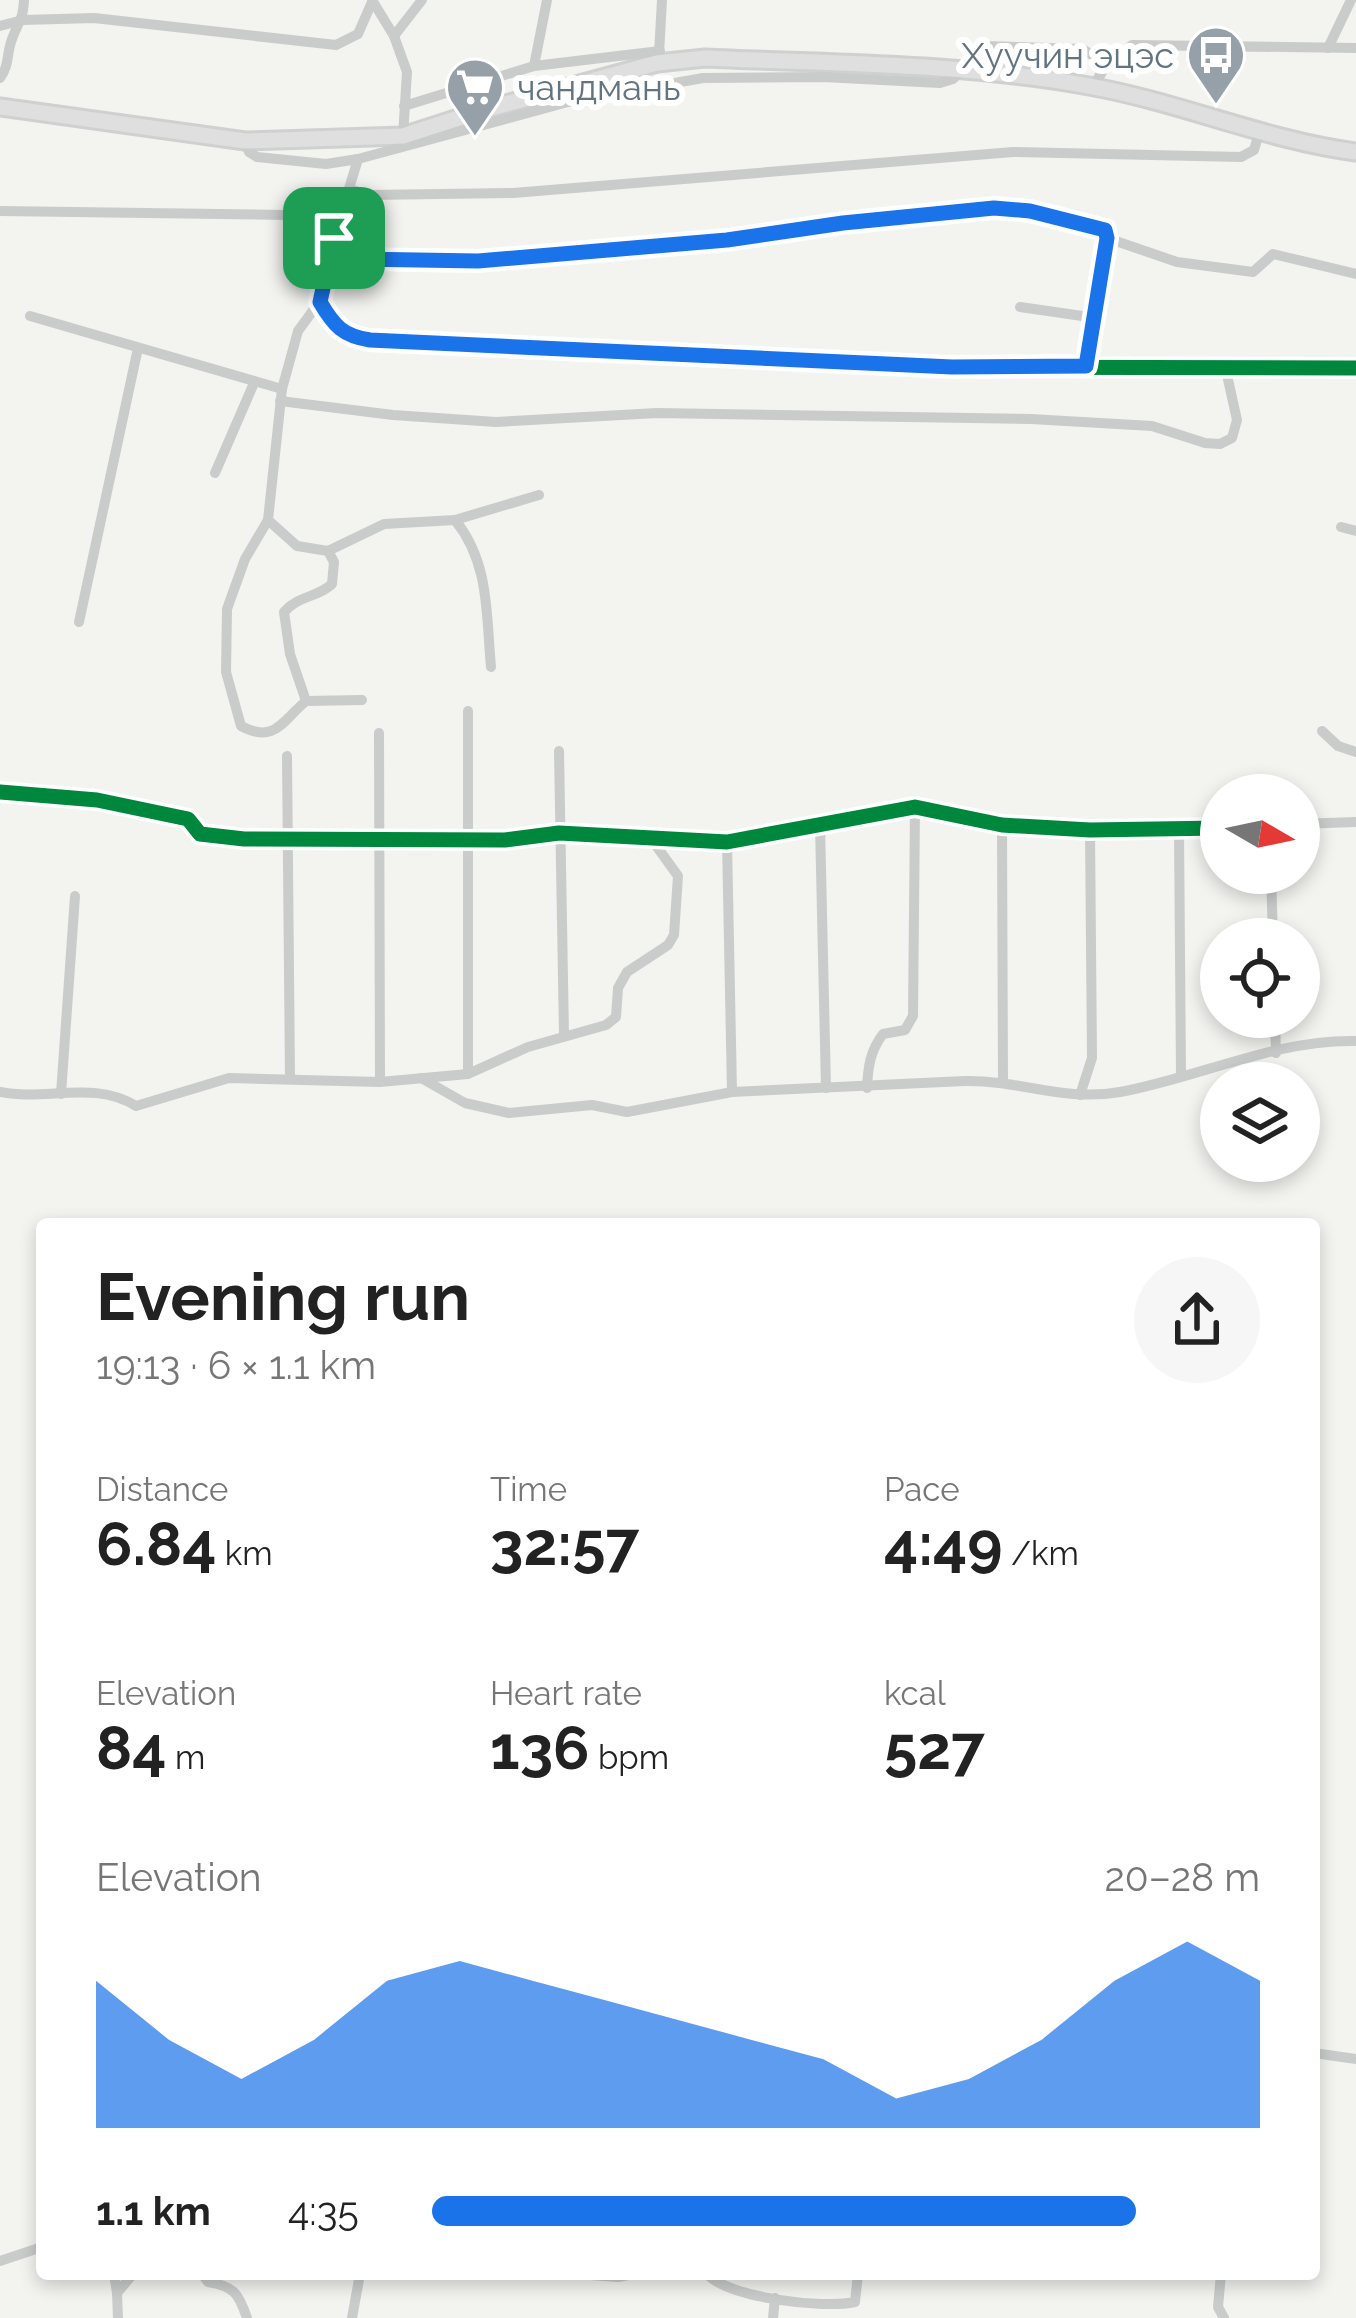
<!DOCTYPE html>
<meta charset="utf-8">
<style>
body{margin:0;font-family:Raleway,sans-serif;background:#f6f6f6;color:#222;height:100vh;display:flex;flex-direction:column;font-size:45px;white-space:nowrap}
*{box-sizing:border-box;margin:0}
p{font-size:39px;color:#767676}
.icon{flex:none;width:66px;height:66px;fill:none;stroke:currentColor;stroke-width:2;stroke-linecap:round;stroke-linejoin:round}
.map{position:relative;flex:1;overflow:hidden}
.sheet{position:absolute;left:36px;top:1218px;width:1284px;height:1062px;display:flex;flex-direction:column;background:#fff;border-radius:12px;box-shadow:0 6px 18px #0003}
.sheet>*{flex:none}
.needle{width:78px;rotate:99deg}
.tools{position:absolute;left:1200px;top:774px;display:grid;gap:24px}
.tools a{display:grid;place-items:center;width:120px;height:120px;border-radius:50%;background:#fff;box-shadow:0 6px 18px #0003;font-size:60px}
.pin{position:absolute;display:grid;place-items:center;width:102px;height:102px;color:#fff;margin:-51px;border-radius:24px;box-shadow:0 6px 18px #0006}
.round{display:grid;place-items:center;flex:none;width:126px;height:126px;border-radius:63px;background:#f6f6f6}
.summary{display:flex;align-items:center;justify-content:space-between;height:204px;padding:0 60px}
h1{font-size:66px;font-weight:700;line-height:90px}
.metrics{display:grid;grid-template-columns:repeat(3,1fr);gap:18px;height:204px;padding:12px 60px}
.metrics div{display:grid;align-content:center}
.metrics b{font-size:60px;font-weight:700}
.metrics small{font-size:33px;font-weight:400}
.metrics p{font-size:33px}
.chart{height:336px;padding:24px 60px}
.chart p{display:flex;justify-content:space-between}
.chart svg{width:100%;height:216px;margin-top:12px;fill:#1a73e8;opacity:.7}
ul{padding:0 60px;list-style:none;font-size:39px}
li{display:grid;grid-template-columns:192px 144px 1fr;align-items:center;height:90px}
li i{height:30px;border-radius:15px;background:#1a73e8}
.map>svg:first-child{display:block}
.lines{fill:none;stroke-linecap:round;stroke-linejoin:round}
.secondary-casing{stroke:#cfd1d0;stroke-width:21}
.street{stroke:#cacccc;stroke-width:10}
.secondary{stroke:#dfdfe0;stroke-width:15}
.cycleway-casing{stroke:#fff;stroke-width:22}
.cycleway{stroke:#00873e;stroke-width:15}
.route-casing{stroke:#fff;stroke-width:24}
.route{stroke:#1a73e8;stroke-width:15}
.labels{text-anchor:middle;stroke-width:12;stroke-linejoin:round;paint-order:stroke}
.poi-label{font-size:36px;fill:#627482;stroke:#fff;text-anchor:end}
</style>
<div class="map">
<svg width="1356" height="2318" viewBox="0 0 1356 2318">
<rect width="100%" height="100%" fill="#f3f3f0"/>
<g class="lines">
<!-- secondary casing -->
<g class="secondary-casing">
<path id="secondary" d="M 0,107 L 245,141 L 403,136 L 480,111 L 657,63 L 705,58 C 833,64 963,63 1089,86 C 1179,102 1265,140 1356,152"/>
</g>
<!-- street -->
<g class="street">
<path d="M 372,0 L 394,36 L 407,72 L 403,136"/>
<path d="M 0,26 L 23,20 L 94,18 L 336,45 L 358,34 L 372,2"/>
<path d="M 394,36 L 422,0"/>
<path d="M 985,46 L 1083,49 L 1096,58 L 1101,74"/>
<path d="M 1328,48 L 1351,0"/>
<path d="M 659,54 L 662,0"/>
<path d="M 534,66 L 660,51"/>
<path d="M 0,78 C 10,64 6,55 12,39 C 18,22 23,21 24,0"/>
<path d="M 1093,86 L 1109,61 L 1132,45 L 1356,48"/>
<path d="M 404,106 L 534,66 L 547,0"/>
<path d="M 245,141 L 249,152 L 257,157 L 326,164 L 358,159 L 568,102 L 703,78 L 823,77 L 940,83 L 953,79 L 962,70"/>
<path d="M 358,159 L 334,238 L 320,301 L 298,331 L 282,389 L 268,520 L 245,559 L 227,609 L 226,672 L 241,726 C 275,744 282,721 306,701 L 362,700"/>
<path d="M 349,189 L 368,195 L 513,193 L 1013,152 L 1241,157 L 1254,150 L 1260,130"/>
<path d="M 0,211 L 288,215 L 342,210"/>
<path d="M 334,238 L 357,259 C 397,259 437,262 477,261 C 558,260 643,249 724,240 C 850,227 982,186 1105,230 L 1096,318 L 1086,366"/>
<path d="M 1107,238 L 1177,262 L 1253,272 L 1273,254 L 1356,274"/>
<path d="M 320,301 C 334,325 343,336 370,341 L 952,367 L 1356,368"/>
<path d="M 1020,307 L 1096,318"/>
<path d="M 30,316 L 282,389"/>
<path d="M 280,401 L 393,415 L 496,422 L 657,413 L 1031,419 L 1152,426 L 1205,443 L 1220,444 L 1232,438 L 1237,420 L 1225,366"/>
<path d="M 215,473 L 254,383"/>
<path d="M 268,520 L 297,546 L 328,551 L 384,524 L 455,520 L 539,495"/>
<path d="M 455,520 C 490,563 486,615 491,667"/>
<path d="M 1341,527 L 1356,531"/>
<path d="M 79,622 L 138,348"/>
<path d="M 306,701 L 290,654 L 284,612 C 299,595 317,598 332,584 L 334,562 L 328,551"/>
<path d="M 1322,731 L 1338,746 L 1356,752"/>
<path d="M 379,733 L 380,1082"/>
<path d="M 559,751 L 564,1035"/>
<path d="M 287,756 L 290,1079"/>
<path d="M 0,792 L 97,800 L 188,819 L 200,834 L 244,839 L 505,840 L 559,833 L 727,842 L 915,807 L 1002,825 L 1090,830 L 1221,828"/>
<path d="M 1299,824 L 1356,822"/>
<path d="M 820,825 L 826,1088"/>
<path d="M 1002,825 L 1003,1081"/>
<path d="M 1179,830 L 1181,1074"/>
<path d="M 727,842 L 732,1092"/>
<path d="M 1271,873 L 1273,939"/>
<path d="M 1275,1017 L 1276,1053"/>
<path d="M 468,1074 L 468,711"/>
<path d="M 421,1078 L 465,1103 L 509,1113 L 592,1105 L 627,1112 L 732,1092 L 965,1081 C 1021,1080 1064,1102 1120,1092 C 1198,1078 1276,1039 1356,1041"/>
<path d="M 867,1088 C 868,1067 870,1051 883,1034 L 905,1030 L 913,1016 L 915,807"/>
<path d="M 0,1092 C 47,1101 94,1080 136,1106 L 229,1078 L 380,1082 L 468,1074 L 528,1047 L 606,1025 L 616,1017 L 618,988 L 627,972 L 668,945 L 674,935 L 678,876 L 652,840"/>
<path d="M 61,1094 L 75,896"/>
<path d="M 1080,1095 L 1092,1058 L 1090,830"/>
<path d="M 1314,2053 L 1356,2059"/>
<path d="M 0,2261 L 42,2247"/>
<path d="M 114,2274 L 117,2293 L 133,2274"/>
<path d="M 202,2274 L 208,2282 C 234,2286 239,2294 247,2318"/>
<path d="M 576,2274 L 618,2277 L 634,2274"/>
<path d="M 707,2274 C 729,2298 823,2309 855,2302 L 858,2274"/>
<path d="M 1221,2274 L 1218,2307 L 1224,2318"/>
<path d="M 117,2293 L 118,2318"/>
<path d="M 352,2318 L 360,2274"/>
<path d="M 773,2318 L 775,2298"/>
</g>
<!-- secondary -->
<use href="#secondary" class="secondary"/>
<!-- cycleway casing -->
<g class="cycleway-casing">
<g id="cycleway">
<path d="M 320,301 C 334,325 343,336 370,341 L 952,367 L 1356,368"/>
<path d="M 0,792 L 97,800 L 188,819 L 200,834 L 244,839 L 505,840 L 559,833 L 727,842 L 915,807 L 1002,825 L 1090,830 L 1221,828"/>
</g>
</g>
<!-- cycleway -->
<use href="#cycleway" class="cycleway"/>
</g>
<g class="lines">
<!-- route casing -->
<g class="route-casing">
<path id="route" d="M 994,208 L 1030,211 L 1105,230 L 1107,238 L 1086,366 L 952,367 L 370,340 C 343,336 334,326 320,302 L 334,238 L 357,259 L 478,261 L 727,240 L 843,223 Z"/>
</g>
<!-- route -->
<use href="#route" class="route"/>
</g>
<!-- icons -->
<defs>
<g id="bus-pin" transform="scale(3)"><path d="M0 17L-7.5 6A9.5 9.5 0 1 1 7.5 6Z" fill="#95a0a8" stroke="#fff"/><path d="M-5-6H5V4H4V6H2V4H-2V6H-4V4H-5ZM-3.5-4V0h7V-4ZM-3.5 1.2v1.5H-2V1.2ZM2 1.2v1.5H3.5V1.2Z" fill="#fff"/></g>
<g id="supermarket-pin" transform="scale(3)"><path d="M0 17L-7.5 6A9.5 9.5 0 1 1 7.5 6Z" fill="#95a0a8" stroke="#fff"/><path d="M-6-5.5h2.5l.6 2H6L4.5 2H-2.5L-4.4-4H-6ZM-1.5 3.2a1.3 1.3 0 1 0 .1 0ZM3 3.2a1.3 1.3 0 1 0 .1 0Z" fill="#fff"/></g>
</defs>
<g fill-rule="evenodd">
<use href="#bus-pin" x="1216" y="55"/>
<use href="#supermarket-pin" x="475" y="87"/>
</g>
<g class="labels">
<!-- poi labels -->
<g class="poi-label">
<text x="1174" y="68">Хуучин эцэс</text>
<text x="517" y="100" text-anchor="start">чандмань</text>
</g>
</g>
</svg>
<div class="tools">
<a><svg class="needle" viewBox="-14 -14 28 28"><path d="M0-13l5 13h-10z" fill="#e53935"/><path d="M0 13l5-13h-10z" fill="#767676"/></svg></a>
<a><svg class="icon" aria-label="locate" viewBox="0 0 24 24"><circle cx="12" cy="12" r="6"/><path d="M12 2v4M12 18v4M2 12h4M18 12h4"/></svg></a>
<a><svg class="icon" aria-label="layers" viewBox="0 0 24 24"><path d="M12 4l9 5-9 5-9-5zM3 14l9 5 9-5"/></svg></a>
</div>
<div class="pin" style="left:334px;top:238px;background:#1e9e55"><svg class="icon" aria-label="arrive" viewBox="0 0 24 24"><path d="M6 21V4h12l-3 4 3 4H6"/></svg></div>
<section class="sheet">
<div class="summary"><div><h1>Evening run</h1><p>19:13 · 6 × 1.1 km</p></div><a class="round"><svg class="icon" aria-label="share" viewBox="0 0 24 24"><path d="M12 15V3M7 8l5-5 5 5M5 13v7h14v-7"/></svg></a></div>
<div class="metrics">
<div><p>Distance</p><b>6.84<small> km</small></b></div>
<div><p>Time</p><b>32:57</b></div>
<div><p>Pace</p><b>4:49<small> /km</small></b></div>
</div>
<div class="metrics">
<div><p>Elevation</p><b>84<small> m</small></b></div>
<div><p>Heart rate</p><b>136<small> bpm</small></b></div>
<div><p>kcal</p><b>527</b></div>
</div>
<div class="chart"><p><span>Elevation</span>20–28 m</p>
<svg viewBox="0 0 160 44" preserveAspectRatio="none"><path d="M0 44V14L10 26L20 34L30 26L40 14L50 10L60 14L70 18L80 22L90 26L100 30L110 38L120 34L130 26L140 14L150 6L160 14V44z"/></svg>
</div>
<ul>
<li><b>1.1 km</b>4:35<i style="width:85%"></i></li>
</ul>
</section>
</div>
